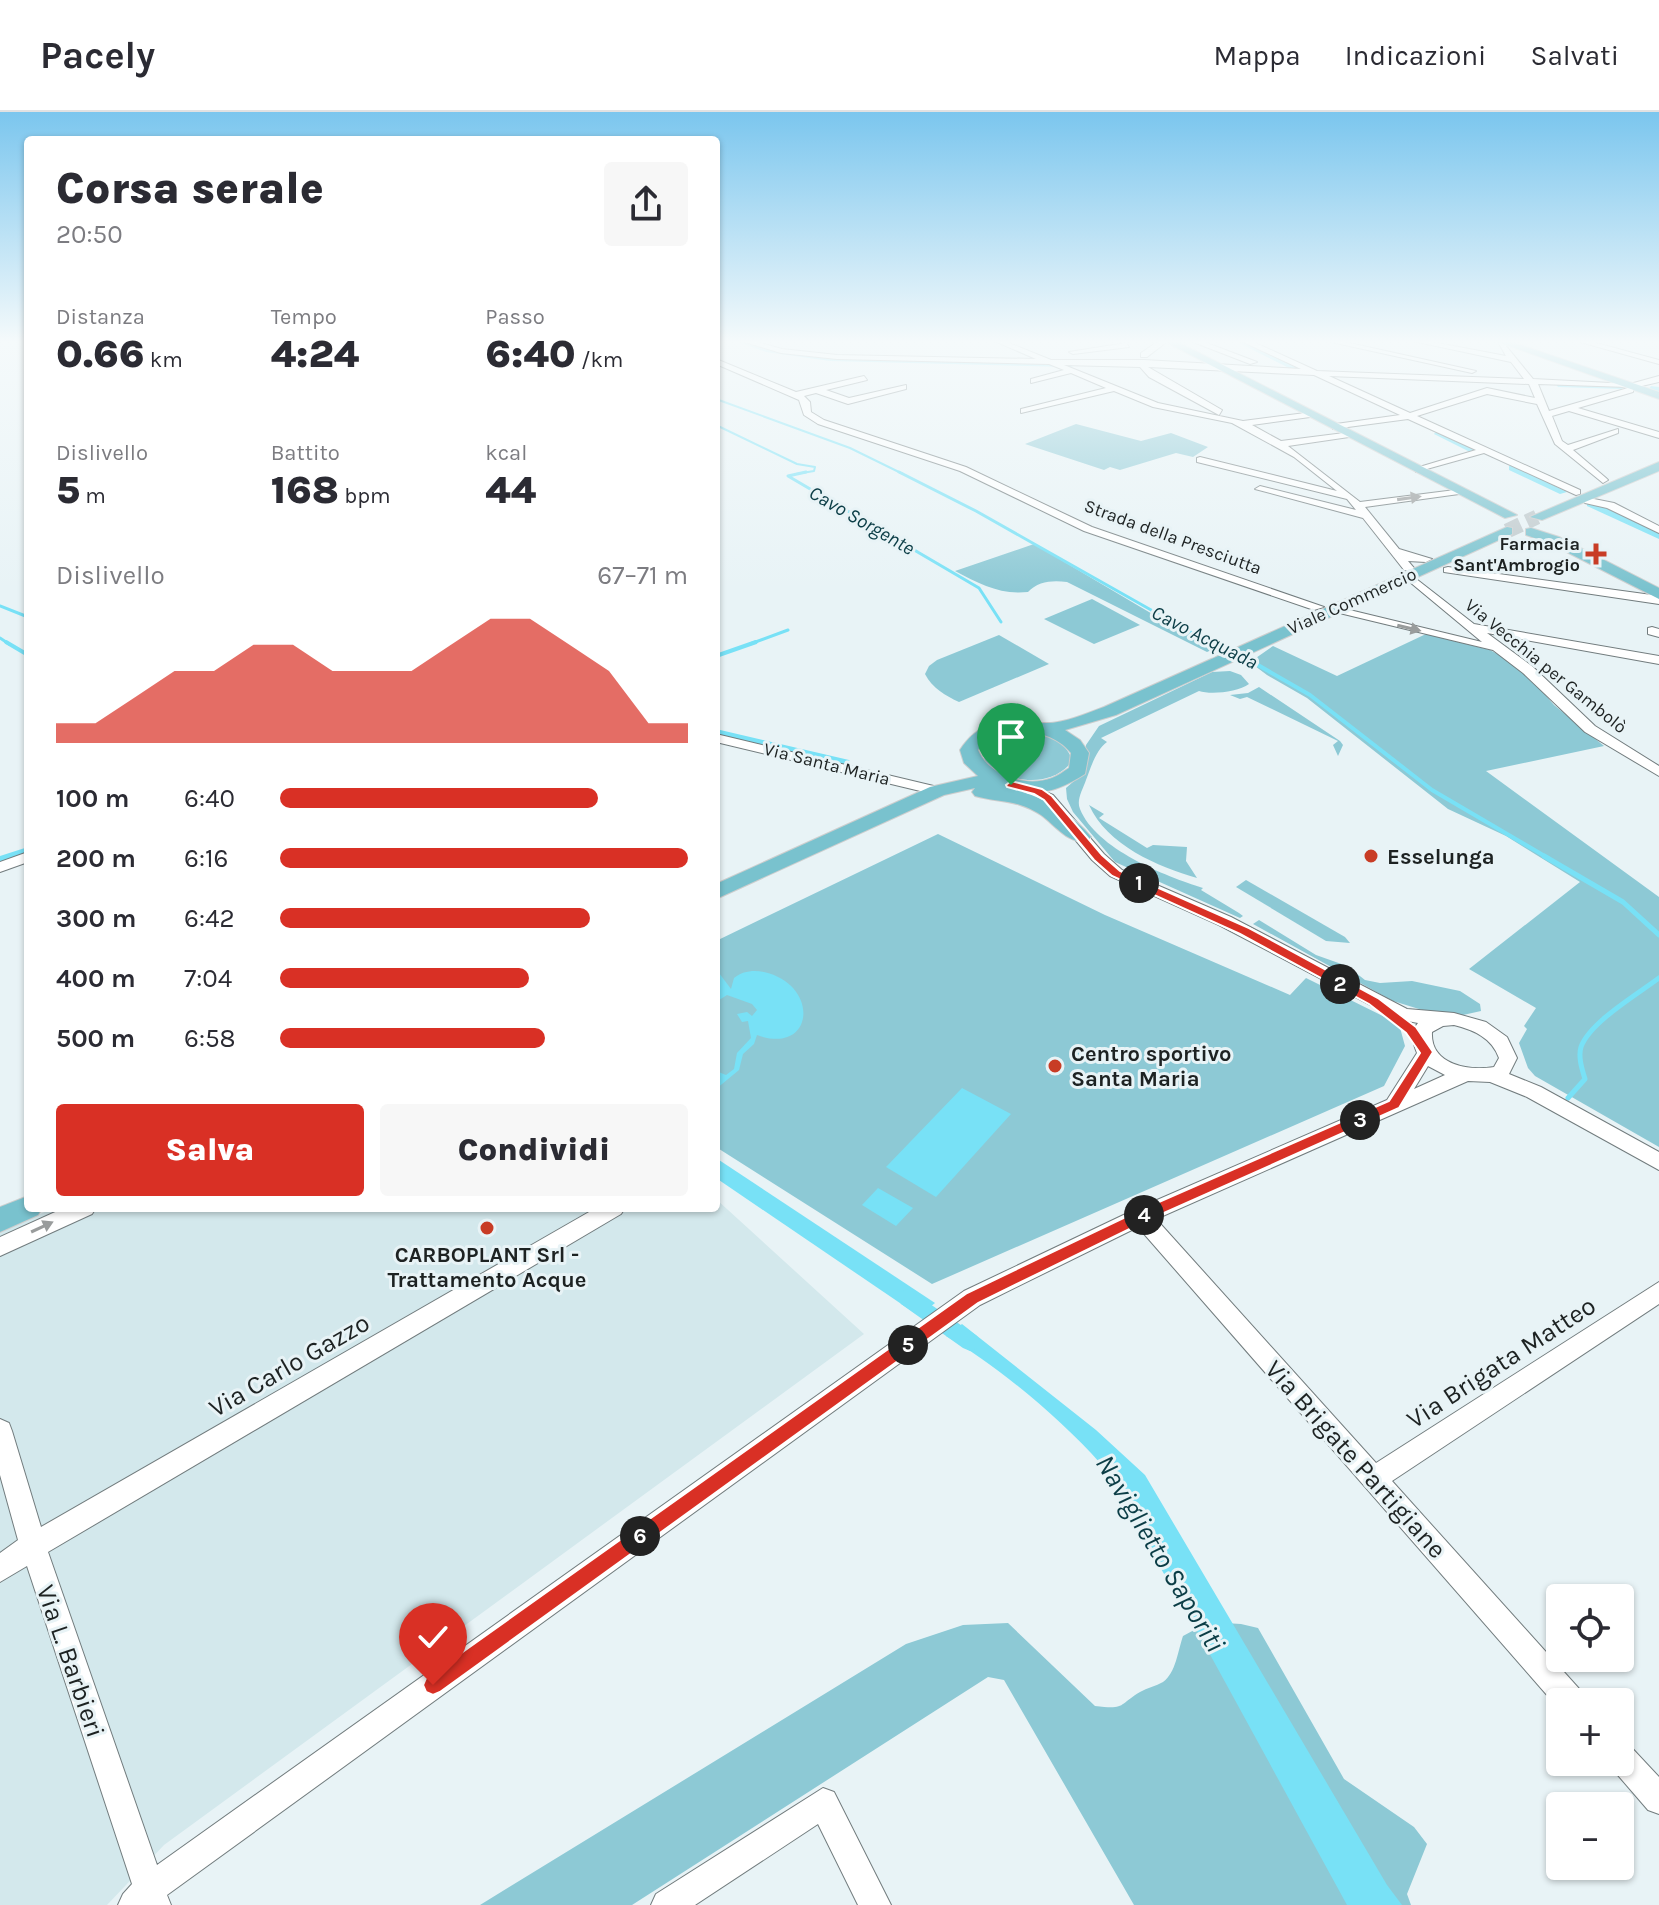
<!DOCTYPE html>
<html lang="it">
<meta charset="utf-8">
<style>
body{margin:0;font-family:Karla,sans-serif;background:#f7f7f7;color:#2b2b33;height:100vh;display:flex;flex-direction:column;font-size:30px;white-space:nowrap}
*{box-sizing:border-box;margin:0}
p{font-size:26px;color:#7c7c81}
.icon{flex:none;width:44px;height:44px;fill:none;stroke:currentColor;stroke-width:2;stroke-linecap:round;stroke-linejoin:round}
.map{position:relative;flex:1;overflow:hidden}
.panel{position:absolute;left:24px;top:24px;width:696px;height:1076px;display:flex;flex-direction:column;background:#fff;border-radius:8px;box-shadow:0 2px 6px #0004}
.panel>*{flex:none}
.fabs{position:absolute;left:1546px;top:1472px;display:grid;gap:16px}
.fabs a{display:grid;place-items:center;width:88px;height:88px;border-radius:8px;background:#fff;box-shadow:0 2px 6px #0004;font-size:40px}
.pin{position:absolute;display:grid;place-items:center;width:68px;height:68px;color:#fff;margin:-82px -34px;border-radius:50% 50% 50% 0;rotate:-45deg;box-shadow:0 0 8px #0007}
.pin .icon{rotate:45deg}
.km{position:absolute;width:40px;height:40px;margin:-20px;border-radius:50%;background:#222;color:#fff;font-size:22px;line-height:40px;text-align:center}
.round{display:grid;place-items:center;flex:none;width:84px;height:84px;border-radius:8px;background:#f7f7f7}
.head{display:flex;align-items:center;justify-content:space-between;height:136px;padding:0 32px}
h1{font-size:44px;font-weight:800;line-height:60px}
.metrics{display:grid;grid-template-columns:repeat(3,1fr);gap:12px;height:136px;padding:8px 32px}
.metrics div{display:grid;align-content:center}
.metrics b{font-size:40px;font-weight:800}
.metrics small{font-size:22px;font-weight:400}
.metrics p{font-size:22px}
.chart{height:224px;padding:16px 32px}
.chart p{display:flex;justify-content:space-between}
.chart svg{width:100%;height:144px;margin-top:8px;fill:#d93025;opacity:.7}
.action{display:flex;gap:16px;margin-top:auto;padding:16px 32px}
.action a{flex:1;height:92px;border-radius:8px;background:#d93025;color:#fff;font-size:32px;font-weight:800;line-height:92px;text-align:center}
.action a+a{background:#f7f7f7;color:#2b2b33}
ul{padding:0 32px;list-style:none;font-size:26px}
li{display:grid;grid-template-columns:128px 96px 1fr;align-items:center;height:60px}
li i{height:20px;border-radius:10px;background:#d93025}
header{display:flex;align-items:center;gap:48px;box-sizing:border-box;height:112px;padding:0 40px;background:#fff;border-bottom:2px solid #e1e1e2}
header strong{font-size:38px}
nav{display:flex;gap:44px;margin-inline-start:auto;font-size:28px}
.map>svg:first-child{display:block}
.built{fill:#d3e8ec}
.green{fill:#8dc9d5}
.water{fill:#78e1f6}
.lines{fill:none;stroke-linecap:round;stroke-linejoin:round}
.stream-far3{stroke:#78e1f6;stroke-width:2}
.stream-far2{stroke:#78e1f6;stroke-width:3}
.stream-far1{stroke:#78e1f6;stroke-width:4}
.stream{stroke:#78e1f6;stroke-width:5}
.canal{fill:#78e1f6;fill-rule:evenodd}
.major-tunnel{stroke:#bfc9cc;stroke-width:15;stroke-dasharray:15 7;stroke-linecap:butt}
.minor-casing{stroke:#727c7e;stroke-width:2}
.major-casing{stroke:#cdcece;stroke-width:2}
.minor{fill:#fff;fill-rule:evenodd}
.major{fill:#79c2ce;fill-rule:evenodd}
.oneway{fill:#999c9c}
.route{fill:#d93025;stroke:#fff;stroke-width:2}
.poi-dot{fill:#c83c25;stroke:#e8f3f6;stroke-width:3}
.labels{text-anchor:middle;stroke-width:6;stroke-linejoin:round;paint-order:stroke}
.far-street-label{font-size:18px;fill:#1d2222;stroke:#e8f3f6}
.far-poi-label{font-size:18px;font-weight:bold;fill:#1d2222;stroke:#e8f3f6;text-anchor:end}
.far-water-label{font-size:20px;font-style:italic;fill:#0b3d46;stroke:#e8f3f6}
.poi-label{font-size:22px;font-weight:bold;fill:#1d2222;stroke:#e8f3f6;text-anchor:start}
.near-street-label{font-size:26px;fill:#1d2222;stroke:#e8f3f6}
.near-water-label{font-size:28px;font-style:italic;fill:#0b3d46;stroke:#e8f3f6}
</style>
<header>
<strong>Pacely</strong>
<nav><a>Mappa</a><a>Indicazioni</a><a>Salvati</a></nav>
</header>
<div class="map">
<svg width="1659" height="1793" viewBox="0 0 1659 1793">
<rect width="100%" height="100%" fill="#e8f3f6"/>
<!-- built -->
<path class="built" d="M 716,1087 L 864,1222 L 164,1733 L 107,1793 L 0,1793 L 0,1121 L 53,1096 L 716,1096 Z"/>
<!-- green -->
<g class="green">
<path d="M 1076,312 L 1141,329 L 1171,321 L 1208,335 L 1193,345 L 1176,341 L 1120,358 L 1110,355 L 1104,358 L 1025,332 Z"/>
<path d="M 1034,432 L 1176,516 L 1222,533 L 1207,540 L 1067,470 C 1053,468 1038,469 1028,480 C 1000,483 980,472 955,459 Z"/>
<path d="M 1092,487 L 1140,513 L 1094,532 L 1044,507 Z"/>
<path d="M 1426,522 L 1490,538 L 1521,555 L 1554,593 L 1604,634 L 1486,659 L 1659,785 L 1659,1035 L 1535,964 L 1528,956 L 1519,931 L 1527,917 L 1524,914 L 1536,896 L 1469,857 L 1580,770 L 1506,724 L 1448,697 L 1307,586 L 1267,563 L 1255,554 L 1253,548 L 1273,534 L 1337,564 Z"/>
<path d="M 999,523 L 1049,552 L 959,590 C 946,584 932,576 925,562 L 929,554 L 937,548 Z"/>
<path d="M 1230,559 L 1241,563 L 1249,572 C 1238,580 1211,583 1199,579 L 1101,626 L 1107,630 C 1096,638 1091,655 1086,668 C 1083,677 1076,688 1080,697 C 1096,737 1165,764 1203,776 L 1201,778 L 1239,801 L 1243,804 L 1240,806 L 1115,750 L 1073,700 L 1067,687 L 1066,676 L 1082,662 L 1086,633 L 1099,614 L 1212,560 Z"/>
<path d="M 1259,575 L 1340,629 L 1343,633 L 1338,644 L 1333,633 L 1338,629 L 1247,585 L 1240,587 L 1230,583 L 1248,581 Z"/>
<path d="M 1021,620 C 1041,621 1062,625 1071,645 L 1069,653 C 1047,676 1010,670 986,653 L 982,637 C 991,623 1005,621 1021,620 Z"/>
<path d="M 1089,693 L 1104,702 L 1099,706 L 1147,736 L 1153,733 L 1187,735 L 1186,749 L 1197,766 C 1158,755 1107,733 1089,693 Z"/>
<path d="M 938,722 L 1105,803 L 1290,883 L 1306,866 L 1399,912 L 1405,934 L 1384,974 L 932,1172 L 716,1035 L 716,829 Z"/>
<path d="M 1246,768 L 1345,825 L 1350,831 L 1326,829 L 1236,775 Z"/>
<path d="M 1259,808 L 1316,843 L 1347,854 L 1365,868 L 1380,871 L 1412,869 L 1460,879 L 1480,892 L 1481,899 L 1463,903 L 1432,901 L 1393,889 L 1253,812 Z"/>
<path d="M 1209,1510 L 1241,1512 L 1258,1516 L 1344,1667 L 1414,1715 L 1427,1732 L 1407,1782 L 1411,1793 L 1134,1793 L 1004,1568 L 988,1565 L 632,1793 L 480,1793 L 906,1532 L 963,1513 L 1008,1511 L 1095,1594 C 1126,1598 1118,1593 1140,1580 C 1147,1576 1156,1574 1163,1570 C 1176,1561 1178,1538 1183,1524 Z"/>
</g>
<!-- water -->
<g class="water">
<path d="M 716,857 L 731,877 L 734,866 C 743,859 753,858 764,860 C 821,873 814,944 757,923 L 754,932 L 743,942 L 739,958 L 716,977 L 716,959 L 726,963 L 734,957 L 737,941 L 751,926 L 748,909 L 742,910 L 737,902 L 747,900 L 752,904 L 757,898 L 752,892 L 727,883 L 716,890 L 716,875 L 720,871 Z"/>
<path d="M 962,976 L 1011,1002 L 936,1085 L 886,1055 Z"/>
<path d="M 716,1046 L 935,1191 L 919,1204 L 716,1066 Z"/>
<path d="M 878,1076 L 913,1096 L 896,1114 L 862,1093 Z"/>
<path d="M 962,1212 L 1096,1318 L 1145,1363 L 1387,1773 L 1402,1793 L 1347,1793 L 1201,1526 L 1100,1351 C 1061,1307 998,1254 946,1224 Z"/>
</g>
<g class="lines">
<!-- stream-far3 -->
<g class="stream-far3">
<path d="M 0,228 L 28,229"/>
<path d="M 716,287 L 850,336 L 903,362"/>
<path d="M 716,313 L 797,352 L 815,355 L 814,359 L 796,362"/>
</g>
<!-- stream-far2 -->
<g class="stream-far2">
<path d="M 806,360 L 788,364 L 979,476 L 1001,510"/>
<path d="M 899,360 L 976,399 L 1190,520 L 1223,532"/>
<path d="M 0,494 L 28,505"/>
<path d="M 0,526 L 9,532"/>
<path d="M 750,532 L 788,518"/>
</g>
<!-- stream-far1 -->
<g class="stream-far1">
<path d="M 6,530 L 28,543"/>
<path d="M 1218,530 L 1310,583 L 1432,678 L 1548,746"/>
<path d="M 716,544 L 756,530"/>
</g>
<!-- stream -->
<g class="stream">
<path d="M 1544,744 L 1623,790 L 1659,823"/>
<path d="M 1568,986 L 1585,967 C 1582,957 1578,945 1581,935 C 1590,910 1638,882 1659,866"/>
</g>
<!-- canal -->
<g class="canal">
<path d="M 732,228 L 741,228 L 767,236 L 830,245 L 1071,251 L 1075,253 L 1071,255 L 830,249 L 766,240 Z"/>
<path d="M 1233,228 L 1241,228 L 1308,260 L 1301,262 Z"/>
<path d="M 1555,271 L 1621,273 L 1625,275 L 1621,277 L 1558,275 Z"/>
<path d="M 1651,274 L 1659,275 L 1659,279 L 1648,278 Z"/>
<path d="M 1437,318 L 1478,337 L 1479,339 L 1472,341 L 1434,322 Z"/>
<path d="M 1509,354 L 1515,354 L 1567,380 L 1560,382 L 1509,358 Z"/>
<path d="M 1587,390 L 1593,390 L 1659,420 L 1659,427 L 1587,394 Z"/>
<path d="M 716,617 L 849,648 L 851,651 L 845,655 L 716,625 Z"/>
<path d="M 28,735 L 28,744 L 0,753 L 0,744 Z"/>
<path d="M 908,1177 L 977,1224 L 980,1230 L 977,1236 L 970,1239 L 963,1236 L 901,1192 L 898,1186 L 901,1180 Z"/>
</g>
<!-- major-tunnel -->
<path class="major-tunnel" d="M 1507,419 L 1537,405"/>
<!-- minor casing -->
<g class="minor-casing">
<g id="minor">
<path d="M 738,228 L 750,228 L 782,237 L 837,243 L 1036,247 L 992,228 L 1002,228 L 1051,248 L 1144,248 L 1301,257 L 1239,228 L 1249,228 L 1317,259 L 1524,267 L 1511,250 L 1408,228 L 1422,228 L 1506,244 L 1497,228 L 1505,228 L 1506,234 L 1533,267 L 1630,272 L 1659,264 L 1659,270 L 1633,276 L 1633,280 L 1578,296 L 1659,320 L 1659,326 L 1569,299 L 1552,304 L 1562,329 L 1568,333 L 1618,317 L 1618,321 L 1573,338 L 1606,366 L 1608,368 L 1603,371 L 1555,332 L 1537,292 L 1487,282 L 1417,304 L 1580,378 L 1580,382 L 1576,383 L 1484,341 L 1416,360 L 1416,356 L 1476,338 L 1408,307 L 1333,317 L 1336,312 L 1400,303 L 1314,263 L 1148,255 L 1222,298 L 1219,303 L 1149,265 L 1140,255 L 1064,253 L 1158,291 L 1243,309 L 1313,300 L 1310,305 L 1252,313 L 1281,329 L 1352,320 L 1349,325 L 1288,334 L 1360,390 L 1463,377 L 1463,381 L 1459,382 L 1365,395 L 1399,437 L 1432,447 L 1426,450 L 1408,449 L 1414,456 L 1408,459 L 1404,458 L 1363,406 L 1255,377 L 1260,374 L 1356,398 L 1347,387 L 1197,350 L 1197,346 L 1200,345 L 1337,379 L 1294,345 L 1232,311 L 1153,295 L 1114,279 L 1021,301 L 1021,297 L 1106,276 L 1071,261 L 1031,271 L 1031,267 L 1064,258 L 1049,252 L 837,247 L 781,241 ZM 1329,264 L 1529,272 L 1535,286 L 1487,276 L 1410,301 ZM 1538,272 L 1628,275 L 1628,276 L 1549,299 Z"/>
<path d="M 1160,228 L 1169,228 L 1147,245 L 1141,245 L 1141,241 Z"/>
<path d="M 1188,228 L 1199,228 L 1257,250 L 1250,252 Z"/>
<path d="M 1322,228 L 1336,228 L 1476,259 L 1472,261 Z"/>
<path d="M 1573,228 L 1585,228 L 1659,248 L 1659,252 Z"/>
<path d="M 1126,231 L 1129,235 L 1073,242 L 1069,240 Z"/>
<path d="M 716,247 L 796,280 L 864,264 L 867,268 L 826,278 L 849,286 L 906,273 L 906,277 L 848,292 L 816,281 L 804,284 L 810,290 L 811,300 L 824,308 L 966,355 L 1092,415 L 1324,495 L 1314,498 L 1084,419 L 960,359 L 818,312 L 804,303 L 799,288 L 716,252 Z"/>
<path d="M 1589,386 L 1614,391 L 1659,414 L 1659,421 L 1607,396 L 1585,391 L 1584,389 Z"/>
<path d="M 1448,455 L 1659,484 L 1659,492 L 1444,460 L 1444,456 Z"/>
<path d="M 1415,466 L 1474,512 L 1659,544 L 1659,552 L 1487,521 L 1533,555 L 1595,614 L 1659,654 L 1659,664 L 1585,620 L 1523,561 L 1493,538 L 1327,498 L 1333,494 L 1482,530 L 1411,471 L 1411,467 Z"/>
<path d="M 1652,515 L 1659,517 L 1659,525 L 1648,522 L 1648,516 Z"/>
<path d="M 716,622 L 942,676 L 944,679 L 937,683 L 716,630 Z"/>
<path d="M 1021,670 L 1053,683 L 1104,742 L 1122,758 L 1231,805 L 1407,897 L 1454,901 L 1486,910 L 1507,925 L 1517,946 L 1509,962 L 1541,975 L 1659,1040 L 1659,1058 L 1527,985 L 1490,970 L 1468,969 L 1156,1107 L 1376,1351 L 1659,1170 L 1659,1192 L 1392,1369 L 1582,1580 L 1586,1590 L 1560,1590 L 1560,1598 L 1138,1115 L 980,1193 L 167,1783 L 171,1793 L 118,1793 L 123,1782 L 132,1772 L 27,1454 L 0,1470 L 0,1441 L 18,1428 L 0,1363 L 0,1307 L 9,1311 L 12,1319 L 41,1415 L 596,1096 L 625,1096 L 621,1102 L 48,1440 L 157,1753 L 964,1179 L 1134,1098 L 1387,988 L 1417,941 C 1413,931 1410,920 1418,911 L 1397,907 L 1219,813 L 1110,764 L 1092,748 L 1043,689 L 1016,677 L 1016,671 ZM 1454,913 C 1474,918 1492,926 1499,946 L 1494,955 C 1469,959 1430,953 1432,920 L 1443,914 ZM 1428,954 L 1445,963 L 1414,977 Z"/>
<path d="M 28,740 L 28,750 L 0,760 L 0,750 Z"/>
<path d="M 64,1096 L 96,1096 L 92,1102 L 0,1144 L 0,1125 Z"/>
<path d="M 1620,1629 L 1630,1634 L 1659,1665 L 1659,1702 L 1648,1698 L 1610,1654 L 1608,1650 L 1620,1650 Z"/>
<path d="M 823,1676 L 834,1680 L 891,1793 L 858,1793 L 818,1712 L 695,1793 L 651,1793 L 656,1782 Z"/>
</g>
</g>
<!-- major casing -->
<g class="major-casing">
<g id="major">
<path d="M 1162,228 L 1174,228 L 1517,403 L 1505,406 Z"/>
<path d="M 1492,228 L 1506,228 L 1659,280 L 1659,287 Z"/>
<path d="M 1659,350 L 1659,359 L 1542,408 L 1530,405 Z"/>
<path d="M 1507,415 L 1512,416 L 1512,422 L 1116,603 L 1065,618 L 1080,628 L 1089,641 L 1085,662 C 1065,675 1046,683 1022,680 C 1047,687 1075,705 1091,725 L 1088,729 C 1070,734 1055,713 1041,703 C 1016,687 1001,691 975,684 L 972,680 L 975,676 L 944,683 L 716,787 L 716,772 L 930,675 L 978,664 L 964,651 L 960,638 C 982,604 1007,611 1043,611 C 1063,612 1085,602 1104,595 ZM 1005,620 C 1029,618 1055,621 1071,641 L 1069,656 C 1064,659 1058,664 1052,666 C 1026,676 988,663 978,638 L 984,629 Z"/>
<path d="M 1531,416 L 1559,425 L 1659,476 L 1659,487 L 1549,431 L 1526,423 L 1526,417 Z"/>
<path d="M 28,1084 L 28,1096 L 42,1096 L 38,1103 L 0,1120 L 0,1095 Z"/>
</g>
</g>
<!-- minor -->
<use href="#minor" class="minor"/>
<!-- major -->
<use href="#major" class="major"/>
</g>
<!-- one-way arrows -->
<defs><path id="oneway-solid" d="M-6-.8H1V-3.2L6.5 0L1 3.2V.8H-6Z" transform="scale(2)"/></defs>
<g class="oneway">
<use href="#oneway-solid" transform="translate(1409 386) rotate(-8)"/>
<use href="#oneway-solid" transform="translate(1409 516) rotate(13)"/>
<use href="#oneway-solid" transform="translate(42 1115) rotate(-25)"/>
</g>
<!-- sky -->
<linearGradient id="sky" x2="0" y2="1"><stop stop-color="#7bc6ee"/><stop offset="0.48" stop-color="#f5fafb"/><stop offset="1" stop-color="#f5fafb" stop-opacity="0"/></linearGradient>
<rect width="1659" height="479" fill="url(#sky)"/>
<!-- route -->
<path class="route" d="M 1011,669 L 1042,677 L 1052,684 L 1102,743 L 1120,759 L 1249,816 L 1378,886 L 1416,915 L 1433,940 L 1399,996 L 1146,1109 L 978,1191 L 440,1580 L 433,1583 L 426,1580 L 423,1573 L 426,1566 L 967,1181 L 1136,1100 L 1389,989 L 1420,941 L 1406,921 L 1369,892 L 1240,822 L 1112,764 L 1094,748 L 1044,688 L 1034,682 L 1007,675 L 1006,673 Z"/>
<!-- markers -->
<g class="poi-dot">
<path d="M1592 430h8v8h8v8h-8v8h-8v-8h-8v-8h8z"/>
<circle cx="1371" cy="744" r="8"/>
<circle cx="1055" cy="954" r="8"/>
<circle cx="487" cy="1116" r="8"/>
</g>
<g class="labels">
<!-- far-street labels -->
<g class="far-street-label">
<text transform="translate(1173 425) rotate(20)" y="6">Strada della Presciutta</text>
<text transform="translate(1352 489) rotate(-24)" y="6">Viale Commercio</text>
<text transform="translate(1546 554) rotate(39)" y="6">Via Vecchia per Gambolò</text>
<text transform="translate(827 652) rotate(14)" y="6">Via Santa Maria</text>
</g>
<!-- far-poi labels -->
<g class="far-poi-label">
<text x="1580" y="438">Farmacia<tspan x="1580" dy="21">Sant'Ambrogio</tspan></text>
</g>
<!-- far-water labels -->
<g class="far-water-label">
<text transform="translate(862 408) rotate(30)" y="7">Cavo Sorgente</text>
<text transform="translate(1205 525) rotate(27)" y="7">Cavo Acquada</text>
</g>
<!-- poi labels -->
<g class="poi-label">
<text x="1387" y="752">Esselunga</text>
<text x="1071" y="949">Centro sportivo<tspan x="1071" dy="25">Santa Maria</tspan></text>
<text x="487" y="1150" text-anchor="middle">CARBOPLANT Srl -<tspan x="487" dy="25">Trattamento Acque</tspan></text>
</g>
<!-- near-street labels -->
<g class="near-street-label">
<text transform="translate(1501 1250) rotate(-33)" y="9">Via Brigata Matteo</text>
<text transform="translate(289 1253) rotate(-30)" y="9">Via Carlo Gazzo</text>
<text transform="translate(1356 1347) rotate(48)" y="9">Via Brigate Partigiane</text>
<text transform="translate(71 1549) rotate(71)" y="9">Via L. Barbieri</text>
</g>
<!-- near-water labels -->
<g class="near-water-label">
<text transform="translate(1161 1441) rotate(59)" y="10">Naviglietto Saporiti</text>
</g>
</g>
</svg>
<div class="fabs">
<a><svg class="icon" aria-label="locate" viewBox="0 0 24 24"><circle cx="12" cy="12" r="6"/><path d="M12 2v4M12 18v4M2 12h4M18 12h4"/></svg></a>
<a>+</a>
<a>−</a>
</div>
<div class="pin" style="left:1011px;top:673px;background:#1e9e55"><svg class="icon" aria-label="arrive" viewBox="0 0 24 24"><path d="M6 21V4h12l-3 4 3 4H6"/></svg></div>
<div class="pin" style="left:433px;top:1573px;background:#d93025"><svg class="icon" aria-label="check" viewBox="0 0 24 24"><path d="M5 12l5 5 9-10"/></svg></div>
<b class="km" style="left:1139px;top:771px">1</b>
<b class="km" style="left:1340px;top:872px">2</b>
<b class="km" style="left:1360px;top:1008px">3</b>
<b class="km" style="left:1144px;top:1103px">4</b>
<b class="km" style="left:908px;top:1233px">5</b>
<b class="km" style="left:640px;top:1424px">6</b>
<section class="panel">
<div class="head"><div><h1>Corsa serale</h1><p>20:50</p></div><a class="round"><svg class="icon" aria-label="share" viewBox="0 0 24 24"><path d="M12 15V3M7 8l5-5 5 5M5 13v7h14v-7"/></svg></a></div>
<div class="metrics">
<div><p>Distanza</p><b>0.66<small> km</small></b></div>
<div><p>Tempo</p><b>4:24</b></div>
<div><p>Passo</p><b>6:40<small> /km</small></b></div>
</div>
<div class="metrics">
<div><p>Dislivello</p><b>5<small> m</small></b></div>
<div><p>Battito</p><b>168<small> bpm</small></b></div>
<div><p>kcal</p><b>44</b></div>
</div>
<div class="chart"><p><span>Dislivello</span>67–71 m</p>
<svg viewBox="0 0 160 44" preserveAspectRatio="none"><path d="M0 44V38L10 38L20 30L30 22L40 22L50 14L60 14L70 22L80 22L90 22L100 14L110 6L120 6L130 14L140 22L150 38L160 38V44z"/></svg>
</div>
<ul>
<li><b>100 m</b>6:40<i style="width:78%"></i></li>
<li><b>200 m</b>6:16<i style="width:100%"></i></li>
<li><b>300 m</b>6:42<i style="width:76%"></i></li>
<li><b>400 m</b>7:04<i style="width:61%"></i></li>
<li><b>500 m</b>6:58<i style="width:65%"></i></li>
</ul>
<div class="action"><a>Salva</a><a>Condividi</a></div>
</section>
</div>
